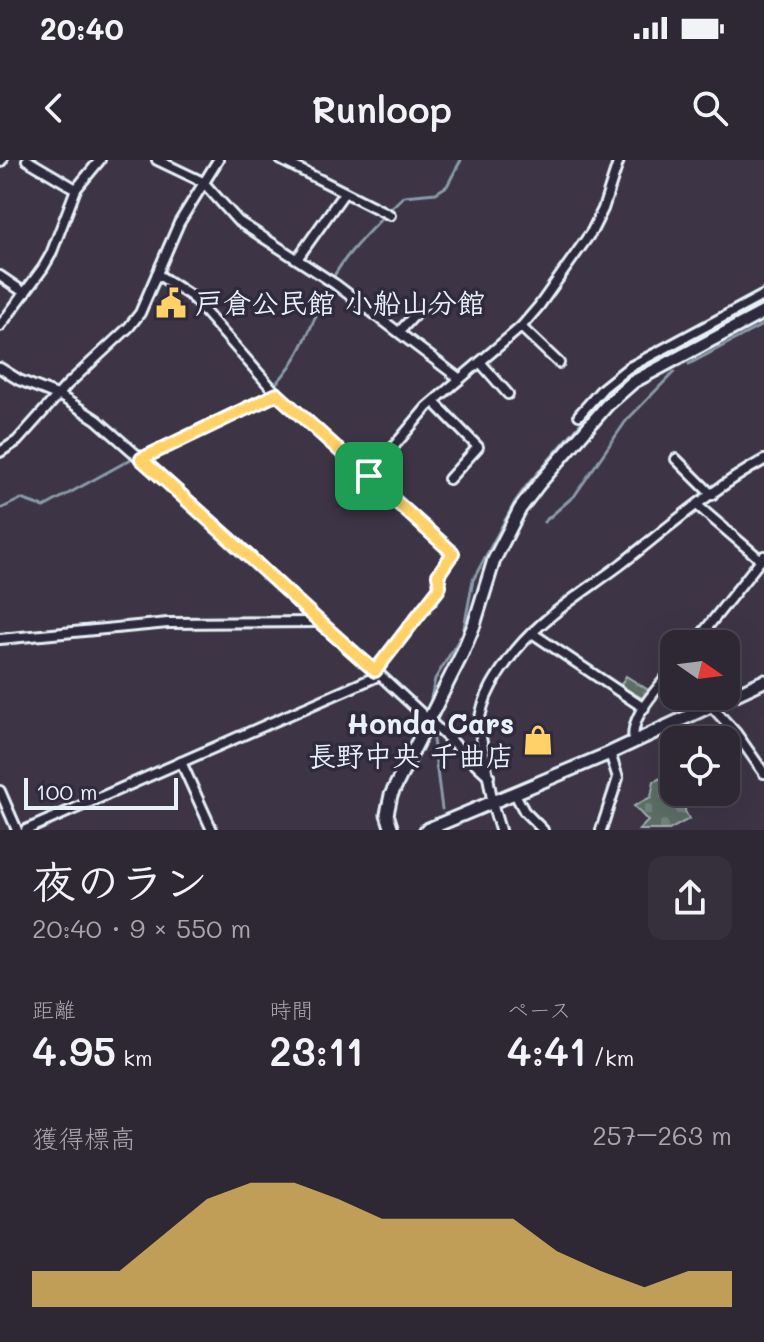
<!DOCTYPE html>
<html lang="ja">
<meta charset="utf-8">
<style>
body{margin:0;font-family:Mali,"Klee One",sans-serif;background:#36303c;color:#f1f3f6;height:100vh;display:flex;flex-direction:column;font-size:30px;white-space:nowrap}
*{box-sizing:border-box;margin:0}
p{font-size:26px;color:#a7a6ac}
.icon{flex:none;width:44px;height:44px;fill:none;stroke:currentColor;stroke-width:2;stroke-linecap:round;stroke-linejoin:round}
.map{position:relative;height:670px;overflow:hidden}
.details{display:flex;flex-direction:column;background:#2e2834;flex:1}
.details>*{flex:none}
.needle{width:52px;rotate:104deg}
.controls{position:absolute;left:660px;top:470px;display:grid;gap:16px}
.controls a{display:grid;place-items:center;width:80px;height:80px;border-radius:16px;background:#2e2834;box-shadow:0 8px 32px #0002,0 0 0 2px #49444f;font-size:40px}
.scale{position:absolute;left:24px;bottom:20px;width:154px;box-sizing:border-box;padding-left:8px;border:4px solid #e8f1f8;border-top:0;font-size:22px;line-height:28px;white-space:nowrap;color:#e8f1f8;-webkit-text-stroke:6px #2f2a3d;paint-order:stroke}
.pin{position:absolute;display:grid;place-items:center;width:68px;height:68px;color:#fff;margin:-34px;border-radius:16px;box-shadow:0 4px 12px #0006}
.round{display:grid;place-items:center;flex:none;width:84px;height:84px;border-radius:16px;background:#36303c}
.headline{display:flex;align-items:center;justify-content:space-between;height:136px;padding:0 32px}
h1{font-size:44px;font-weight:600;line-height:60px}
.metrics{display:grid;grid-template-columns:repeat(3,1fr);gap:12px;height:136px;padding:8px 32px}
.metrics div{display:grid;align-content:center}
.metrics b{font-size:40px;font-weight:600}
.metrics small{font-size:22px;font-weight:400}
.metrics p{font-size:22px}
.chart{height:224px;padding:16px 32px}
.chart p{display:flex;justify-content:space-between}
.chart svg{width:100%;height:144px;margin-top:8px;fill:#ffd166;opacity:.7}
.status{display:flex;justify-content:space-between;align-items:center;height:56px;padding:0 40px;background:#2e2834;direction:ltr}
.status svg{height:22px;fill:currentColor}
header{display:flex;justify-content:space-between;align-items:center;height:104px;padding:0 32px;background:#2e2834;font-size:36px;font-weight:600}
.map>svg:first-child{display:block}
.grass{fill:url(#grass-dots);stroke:#a2b0af;stroke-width:2}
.cemetery{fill:url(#cemetery-stones);stroke:#a2b0af;stroke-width:2}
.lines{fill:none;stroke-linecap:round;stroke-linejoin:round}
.stream{stroke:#8a9baa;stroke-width:3}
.street-casing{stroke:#e8f1f8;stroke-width:14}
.secondary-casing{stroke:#e8f1f8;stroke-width:17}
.street{stroke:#2f2a3d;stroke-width:8}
.secondary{stroke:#2f2a3d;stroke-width:11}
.route-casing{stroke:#fff;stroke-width:16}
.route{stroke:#ffd166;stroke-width:10}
.labels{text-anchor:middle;stroke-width:7;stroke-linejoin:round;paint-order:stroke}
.poi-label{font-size:28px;font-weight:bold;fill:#e8f1f8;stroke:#2f2a3d;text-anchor:start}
</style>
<div class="status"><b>20:40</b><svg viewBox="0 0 49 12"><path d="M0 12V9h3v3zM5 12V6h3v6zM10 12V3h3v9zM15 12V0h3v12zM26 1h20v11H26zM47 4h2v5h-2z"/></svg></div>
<header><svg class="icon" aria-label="back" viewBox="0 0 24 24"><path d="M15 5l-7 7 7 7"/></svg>Runloop<svg class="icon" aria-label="search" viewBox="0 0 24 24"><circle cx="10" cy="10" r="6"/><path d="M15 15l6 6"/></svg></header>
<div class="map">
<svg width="764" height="670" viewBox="0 0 764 670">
<defs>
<pattern id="grass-dots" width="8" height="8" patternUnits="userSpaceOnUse" patternTransform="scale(2)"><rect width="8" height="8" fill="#5c6e66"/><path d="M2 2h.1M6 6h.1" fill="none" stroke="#73837d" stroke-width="1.8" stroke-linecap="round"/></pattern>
<pattern id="cemetery-stones" width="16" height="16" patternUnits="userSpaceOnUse" patternTransform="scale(2)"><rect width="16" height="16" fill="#5c6e66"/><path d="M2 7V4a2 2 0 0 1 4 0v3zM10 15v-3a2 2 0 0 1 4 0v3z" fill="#73837d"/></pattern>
</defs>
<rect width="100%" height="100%" fill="#3d3546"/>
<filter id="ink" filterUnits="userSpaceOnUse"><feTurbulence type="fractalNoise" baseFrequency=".0125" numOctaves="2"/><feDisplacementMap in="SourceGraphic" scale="16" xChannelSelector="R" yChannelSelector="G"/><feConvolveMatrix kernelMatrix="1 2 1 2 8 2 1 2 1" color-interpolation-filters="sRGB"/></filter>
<g filter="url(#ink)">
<!-- grass -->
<path class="grass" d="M 626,516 L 650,531 L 644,539 L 620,526 Z"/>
<!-- cemetery -->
<path class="cemetery" d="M 666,616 L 668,627 L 676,632 L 680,641 L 686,641 L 685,651 L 689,659 L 669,670 L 639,670 L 648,661 L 634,646 L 651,637 L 654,621 Z"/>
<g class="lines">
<!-- stream -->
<g class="stream">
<path d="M 389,50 L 404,36 L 436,33 L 447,26 L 461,0"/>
<path d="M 689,204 L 764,164"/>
<path d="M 142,292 L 266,232 C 301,206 313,157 332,120 C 344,96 366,75 384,56"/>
<path d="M 0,349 L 21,339 L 44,347 L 133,298"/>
<path d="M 544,362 L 575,335 L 626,261 L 674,212"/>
<path d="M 430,543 L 435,519 L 463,473 L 473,420 L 515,342 L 528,324 L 607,233 L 627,215 L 764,142"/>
<path d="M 432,572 L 442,649"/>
</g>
<!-- street casing -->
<g class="street-casing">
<g id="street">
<path d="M 27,0 L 76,29"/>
<path d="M 157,0 L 203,22 L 238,61 L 335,124 L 460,219"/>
<path d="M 281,0 L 390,55"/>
<path d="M 0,2 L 2,0"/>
<path d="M 297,99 L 344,33"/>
<path d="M 157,114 L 191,136 L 275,232 L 453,393 L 438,415 L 440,425 L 438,430 L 375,511"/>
<path d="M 0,116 L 25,133"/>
<path d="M 0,166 L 43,108 L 51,94 L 76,29 L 100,0"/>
<path d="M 521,167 L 559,203"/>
<path d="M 399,172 L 423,146"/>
<path d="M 480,202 L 508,234"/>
<path d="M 0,208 L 19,220 L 62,237 L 97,260 L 232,379 L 318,462 L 380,515 L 489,616"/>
<path d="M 434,242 L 478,287 L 449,319"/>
<path d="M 579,255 L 603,228 L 628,208 L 764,135"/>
<path d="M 0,292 L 17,281 L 67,225 L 129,167 L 140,153 L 179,63 L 218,0"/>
<path d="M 141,299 L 277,234"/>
<path d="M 676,299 L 712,335"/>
<path d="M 369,316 L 427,247 L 521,167 L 539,146 L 592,71 L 603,49 L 619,0"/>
<path d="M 698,346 L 761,400"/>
<path d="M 532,473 L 644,548"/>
<path d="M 0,479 L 168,463 L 317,462"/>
<path d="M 694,484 L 764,396"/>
<path d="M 702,536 L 736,573 L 764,613"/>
<path d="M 634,582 C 628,556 660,527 674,508"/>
<path d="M 181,602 L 212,670"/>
<path d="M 0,631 L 17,670"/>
<path d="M 514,632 L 524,651 L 543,670"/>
<path d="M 26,670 L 380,515"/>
<path d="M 500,670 L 494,650 L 479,566 C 481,537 498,513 516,490 C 545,455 584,432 620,405 C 666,369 713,328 764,300"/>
<path d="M 601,670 L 618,618 L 610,593"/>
</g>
</g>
<!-- secondary casing -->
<g class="secondary-casing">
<g id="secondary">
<path d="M 392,670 L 387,654 L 391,635 L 461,496 L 474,465 L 494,400 L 520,349 L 538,325 L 608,244 L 633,222 L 764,152"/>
<path d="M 426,670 L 610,593 L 764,521"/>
</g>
</g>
<!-- street -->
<use href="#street" class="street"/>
<!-- secondary -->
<use href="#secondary" class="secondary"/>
</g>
</g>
<g class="lines" filter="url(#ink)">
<!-- route casing -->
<g class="route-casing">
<path id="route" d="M 277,234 L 453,393 L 438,415 L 440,425 L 438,430 L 375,511 C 296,442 220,369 141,299 Z"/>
</g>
<!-- route -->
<use href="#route" class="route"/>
</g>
<!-- icons -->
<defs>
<g id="civic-bare" transform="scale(2.4)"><path d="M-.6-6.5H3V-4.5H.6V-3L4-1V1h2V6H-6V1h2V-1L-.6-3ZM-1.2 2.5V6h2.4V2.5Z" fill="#ffd166" stroke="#2f2a3d" stroke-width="2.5" paint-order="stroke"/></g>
<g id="shop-bare" transform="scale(2.4)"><path d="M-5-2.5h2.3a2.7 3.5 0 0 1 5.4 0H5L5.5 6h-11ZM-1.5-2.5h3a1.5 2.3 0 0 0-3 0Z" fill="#ffd166" stroke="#2f2a3d" stroke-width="2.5" paint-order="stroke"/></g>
</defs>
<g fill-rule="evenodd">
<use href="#civic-bare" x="171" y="143"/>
<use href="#shop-bare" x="538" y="580"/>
</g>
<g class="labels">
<!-- poi labels -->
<g class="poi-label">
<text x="195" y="153">戸倉公民館 小船山分館</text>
<text x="514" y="574" text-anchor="end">Honda Cars<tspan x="514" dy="32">長野中央 千曲店</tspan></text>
</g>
</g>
</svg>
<div class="controls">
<a><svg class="needle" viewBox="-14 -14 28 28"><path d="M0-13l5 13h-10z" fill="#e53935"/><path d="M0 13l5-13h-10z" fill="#a7a6ac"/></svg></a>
<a><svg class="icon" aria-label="locate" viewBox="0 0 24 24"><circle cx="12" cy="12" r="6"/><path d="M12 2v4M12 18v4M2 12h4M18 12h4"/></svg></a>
</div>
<div class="scale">100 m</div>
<div class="pin" style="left:369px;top:316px;background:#1e9e55"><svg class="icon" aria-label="arrive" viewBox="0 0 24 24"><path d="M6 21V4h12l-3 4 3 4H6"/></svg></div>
</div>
<section class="details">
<div class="headline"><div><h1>夜のラン</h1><p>20:40 · 9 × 550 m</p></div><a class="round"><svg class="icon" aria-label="share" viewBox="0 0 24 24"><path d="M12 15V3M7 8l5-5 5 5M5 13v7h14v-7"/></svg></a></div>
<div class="metrics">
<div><p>距離</p><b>4.95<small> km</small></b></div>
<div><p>時間</p><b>23:11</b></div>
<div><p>ペース</p><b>4:41<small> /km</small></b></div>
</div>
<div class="chart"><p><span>獲得標高</span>257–263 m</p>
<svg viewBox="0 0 160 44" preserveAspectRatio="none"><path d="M0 44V33L10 33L20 33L30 22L40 11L50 6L60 6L70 11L80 17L90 17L100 17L110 17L120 27L130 33L140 38L150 33L160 33V44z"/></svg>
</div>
</section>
